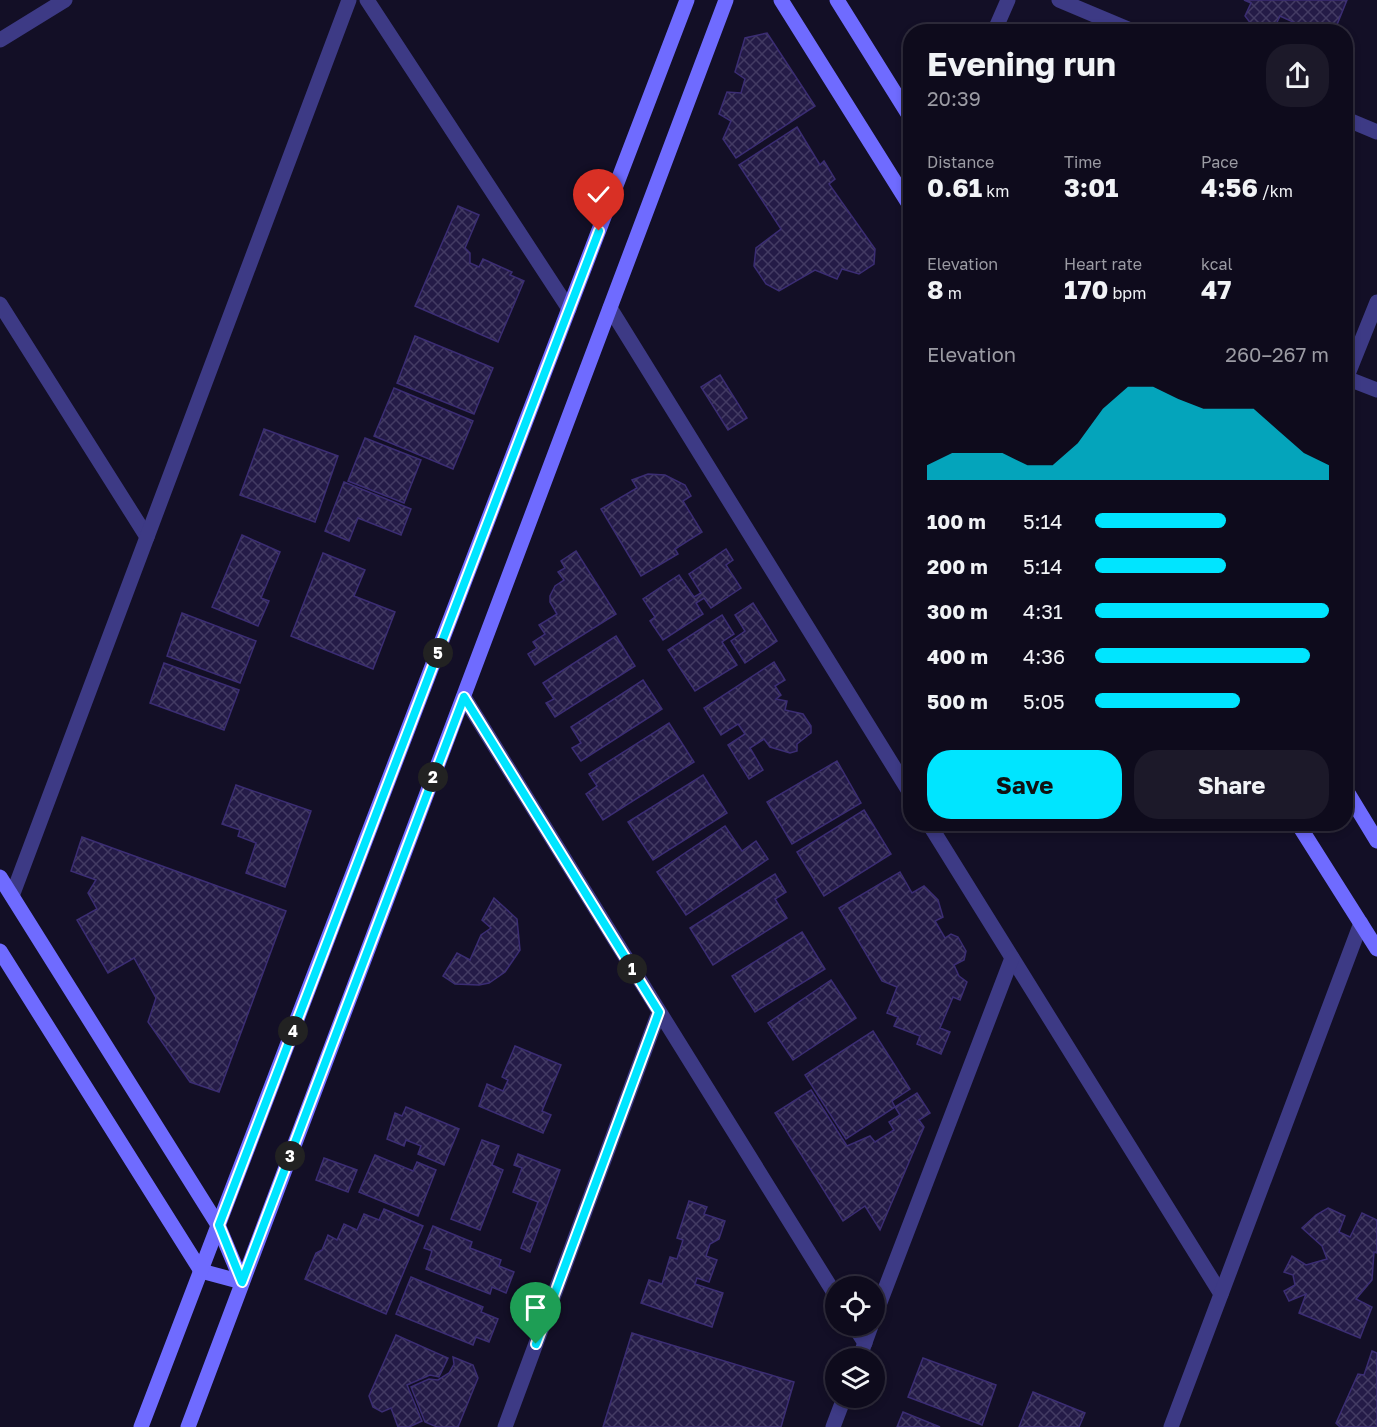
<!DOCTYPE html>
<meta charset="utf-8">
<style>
body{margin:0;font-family:"Golos Text",sans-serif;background:#1c1929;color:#f1f3f6;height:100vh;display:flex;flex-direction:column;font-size:22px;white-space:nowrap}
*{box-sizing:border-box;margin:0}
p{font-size:20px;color:#9b9ba3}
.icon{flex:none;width:33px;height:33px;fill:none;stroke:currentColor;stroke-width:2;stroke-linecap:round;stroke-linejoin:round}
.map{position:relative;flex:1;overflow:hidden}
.side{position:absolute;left:903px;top:24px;width:450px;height:807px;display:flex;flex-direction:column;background:#0e0b1c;border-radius:24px;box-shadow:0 3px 9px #0003,0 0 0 2px #2e2b3b}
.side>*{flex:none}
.fabs{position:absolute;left:825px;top:1276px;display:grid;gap:12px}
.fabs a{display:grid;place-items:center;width:60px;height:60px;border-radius:50%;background:#0e0b1c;box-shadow:0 3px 9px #0003,0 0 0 2px #2e2b3b;font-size:30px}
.pin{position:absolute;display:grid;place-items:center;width:51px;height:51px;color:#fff;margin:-62px -26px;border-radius:50% 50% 50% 0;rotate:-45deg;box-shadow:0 0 6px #0007}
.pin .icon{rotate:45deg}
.km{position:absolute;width:30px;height:30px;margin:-15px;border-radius:50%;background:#222;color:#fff;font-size:16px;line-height:30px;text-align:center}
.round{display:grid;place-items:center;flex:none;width:63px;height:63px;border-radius:24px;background:#1c1929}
.summary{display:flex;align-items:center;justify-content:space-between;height:102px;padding:0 24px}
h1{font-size:33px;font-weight:700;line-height:45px}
.figures{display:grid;grid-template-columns:repeat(3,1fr);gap:9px;height:102px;padding:6px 24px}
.figures div{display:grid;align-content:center}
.figures b{font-size:26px;font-weight:700}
.figures small{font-size:16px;font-weight:400}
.figures p{font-size:16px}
.chart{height:168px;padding:12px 24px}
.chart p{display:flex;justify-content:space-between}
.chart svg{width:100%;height:108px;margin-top:6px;fill:#00e5ff;opacity:.7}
.cta{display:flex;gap:12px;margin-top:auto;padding:12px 24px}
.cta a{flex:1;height:69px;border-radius:24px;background:#00e5ff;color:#111;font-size:24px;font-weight:700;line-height:69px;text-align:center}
.cta a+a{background:#1c1929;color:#f1f3f6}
ul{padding:0 24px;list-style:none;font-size:20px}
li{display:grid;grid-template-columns:96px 72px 1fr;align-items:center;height:45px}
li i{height:15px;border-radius:8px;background:#00e5ff}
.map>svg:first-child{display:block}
.building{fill:url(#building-cross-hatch);stroke:#3b2d73;stroke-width:1.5}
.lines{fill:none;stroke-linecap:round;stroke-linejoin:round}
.street{stroke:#3d3a85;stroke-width:15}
.secondary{stroke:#6f6bff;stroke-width:15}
.route-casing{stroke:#fff;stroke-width:12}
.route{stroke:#00e5ff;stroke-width:8}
</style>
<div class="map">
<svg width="1377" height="1427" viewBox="0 0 1377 1427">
<defs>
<pattern id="building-cross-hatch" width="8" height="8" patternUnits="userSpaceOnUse" patternTransform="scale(1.5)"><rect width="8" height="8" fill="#241b47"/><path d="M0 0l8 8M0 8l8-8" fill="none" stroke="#433b63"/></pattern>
</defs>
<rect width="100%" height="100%" fill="#130f26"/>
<!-- building -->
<g class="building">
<path d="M 1244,0 L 1347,0 L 1334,32 L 1315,32 L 1280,16 L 1273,31 L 1255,29 L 1245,16 L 1251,3 Z"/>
<path d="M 767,33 L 815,106 L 736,158 L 723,139 L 731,121 L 719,114 L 727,92 L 741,93 L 745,79 L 735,72 L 745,38 Z"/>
<path d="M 797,127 L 820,165 L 824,161 L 835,179 L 829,184 L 875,249 L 874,264 L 859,274 L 842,269 L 837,279 L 815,270 L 779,291 L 766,284 L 754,266 L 756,248 L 781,229 L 739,165 Z"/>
<path d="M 458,206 L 479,215 L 465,248 L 470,253 L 470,263 L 479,267 L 483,259 L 512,272 L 510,275 L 524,281 L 498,342 L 415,306 Z"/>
<path d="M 415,336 L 493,368 L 474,414 L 397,383 Z"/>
<path d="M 720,375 L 747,418 L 728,430 L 701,387 Z"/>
<path d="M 394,388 L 473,421 L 453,469 L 374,436 Z"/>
<path d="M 264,429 L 338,456 L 315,522 L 240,495 Z"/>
<path d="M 365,438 L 421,460 L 404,503 L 348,481 Z"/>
<path d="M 648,474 L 665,475 L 685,485 L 691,496 L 683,501 L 702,532 L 675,549 L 678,554 L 641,576 L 601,509 L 637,488 L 632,480 Z"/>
<path d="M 344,482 L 411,509 L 401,535 L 358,518 L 349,541 L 325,531 Z"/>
<path d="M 242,535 L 280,552 L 261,598 L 269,601 L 258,626 L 212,607 Z"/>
<path d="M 726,549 L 733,560 L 726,565 L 741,588 L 711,608 L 704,598 L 696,603 L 703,614 L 663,640 L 650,621 L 655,617 L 643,599 L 679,575 L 694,597 L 701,593 L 689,574 Z"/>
<path d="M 576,551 L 616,614 L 535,665 L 528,654 L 537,648 L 533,642 L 545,634 L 539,625 L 557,614 L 550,602 L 550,596 L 555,586 L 564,580 L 558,572 L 565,568 L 561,561 Z"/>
<path d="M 323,553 L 365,570 L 354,596 L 395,612 L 373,669 L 291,636 Z"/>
<path d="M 753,603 L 777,641 L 745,663 L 731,641 L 745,631 L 735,615 Z"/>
<path d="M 182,613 L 256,641 L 240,683 L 167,656 Z"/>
<path d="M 722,615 L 734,634 L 722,642 L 737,665 L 695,691 L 668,650 Z"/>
<path d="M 616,636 L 635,666 L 555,717 L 546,703 L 554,699 L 543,683 Z"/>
<path d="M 774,662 L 785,680 L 775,686 L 781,695 L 776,699 L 787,701 L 785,710 L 803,714 L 811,726 L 811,733 L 797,744 L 797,751 L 790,753 L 770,747 L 764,739 L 750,748 L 763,770 L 749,779 L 728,745 L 745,734 L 738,724 L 721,735 L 704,708 Z"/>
<path d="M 164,663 L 239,690 L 224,730 L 150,703 Z"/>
<path d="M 643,680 L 662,709 L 581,761 L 572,748 L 581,743 L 571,727 Z"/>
<path d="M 669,723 L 694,762 L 603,820 L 586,794 L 597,786 L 589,774 Z"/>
<path d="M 837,761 L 861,803 L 792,844 L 767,802 Z"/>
<path d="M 703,775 L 727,813 L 653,860 L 628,822 Z"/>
<path d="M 236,785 L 311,811 L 285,887 L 246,873 L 256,843 L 238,836 L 240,830 L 222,824 Z"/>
<path d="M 864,810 L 891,854 L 824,896 L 797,852 Z"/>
<path d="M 725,826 L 742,851 L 756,841 L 768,859 L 686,915 L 657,872 Z"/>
<path d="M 82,837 L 286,911 L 219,1092 L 190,1082 L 148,1022 L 156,998 L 134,958 L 108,973 L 77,920 L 97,909 L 88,893 L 96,880 L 71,871 Z"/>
<path d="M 900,872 L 912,893 L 924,886 L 938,900 L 943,917 L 935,921 L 945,938 L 951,934 L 958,937 L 966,951 L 964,960 L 954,965 L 959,976 L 967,982 L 960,1000 L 953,997 L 940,1028 L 950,1032 L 941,1054 L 917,1044 L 920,1036 L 894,1026 L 898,1017 L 887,1013 L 897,987 L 882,981 L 839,908 Z"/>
<path d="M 775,874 L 786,892 L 775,899 L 787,918 L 713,965 L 690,928 Z"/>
<path d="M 494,898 L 517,919 L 520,950 L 505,972 L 489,983 L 479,985 L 455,984 L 443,976 L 457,953 L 470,960 L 481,935 L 491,928 L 482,920 Z"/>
<path d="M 802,932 L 825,969 L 755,1012 L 732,976 Z"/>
<path d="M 831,980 L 856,1018 L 793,1060 L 768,1023 Z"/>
<path d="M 873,1031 L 910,1089 L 892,1101 L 895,1107 L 846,1139 L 805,1075 Z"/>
<path d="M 515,1046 L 561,1065 L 542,1111 L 551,1115 L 543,1133 L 479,1106 L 487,1084 L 503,1091 L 508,1080 L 502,1077 Z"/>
<path d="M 811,1090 L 847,1146 L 870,1136 L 875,1142 L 894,1130 L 889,1122 L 900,1115 L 895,1107 L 917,1093 L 930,1113 L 919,1120 L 924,1127 L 880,1230 L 865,1206 L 843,1221 L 775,1113 Z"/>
<path d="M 406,1107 L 459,1129 L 444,1165 L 418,1154 L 421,1146 L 406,1140 L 404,1146 L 387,1139 L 395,1113 L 402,1116 Z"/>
<path d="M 482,1140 L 499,1146 L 492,1165 L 503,1170 L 480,1230 L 451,1219 Z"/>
<path d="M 518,1154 L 560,1170 L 530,1252 L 521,1248 L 538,1202 L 513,1192 L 522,1168 L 514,1165 Z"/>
<path d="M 375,1155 L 413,1171 L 417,1162 L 436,1170 L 418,1216 L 359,1192 Z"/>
<path d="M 324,1158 L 357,1170 L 348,1192 L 316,1180 Z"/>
<path d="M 689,1201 L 707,1207 L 704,1214 L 725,1221 L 719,1239 L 710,1244 L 706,1256 L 717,1260 L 709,1282 L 697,1278 L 695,1284 L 723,1293 L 712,1327 L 641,1303 L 649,1280 L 662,1284 L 670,1257 L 677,1259 L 683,1240 L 677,1238 Z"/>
<path d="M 1328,1208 L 1345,1216 L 1339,1232 L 1350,1237 L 1362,1213 L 1377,1220 L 1377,1253 L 1374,1252 L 1372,1280 L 1356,1299 L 1372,1307 L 1360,1338 L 1299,1313 L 1306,1294 L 1289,1301 L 1284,1291 L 1295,1285 L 1293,1275 L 1284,1272 L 1292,1256 L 1306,1265 L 1327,1259 L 1322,1246 L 1302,1228 L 1316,1215 Z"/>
<path d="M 384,1209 L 423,1226 L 386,1314 L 305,1279 L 316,1253 L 322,1250 L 328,1235 L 337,1240 L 344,1224 L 357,1230 L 364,1214 L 379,1220 Z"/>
<path d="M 433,1226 L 472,1242 L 470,1248 L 501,1260 L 499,1266 L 514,1272 L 506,1293 L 492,1287 L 490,1294 L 426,1269 L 432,1251 L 424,1248 Z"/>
<path d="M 411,1277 L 483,1307 L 481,1312 L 498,1319 L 489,1342 L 476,1337 L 473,1345 L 396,1314 Z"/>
<path d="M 632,1333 L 794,1382 L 781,1427 L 603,1427 Z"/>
<path d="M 396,1335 L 448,1358 L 439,1377 L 430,1375 L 407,1385 L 422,1421 L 409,1427 L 398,1427 L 391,1408 L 382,1412 L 373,1407 L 369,1396 Z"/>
<path d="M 1372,1351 L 1377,1353 L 1377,1427 L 1340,1427 L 1336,1423 L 1358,1374 L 1364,1375 Z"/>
<path d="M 453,1357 L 473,1365 L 478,1378 L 458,1427 L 437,1427 L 425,1422 L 411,1387 L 429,1379 L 438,1380 L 449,1373 L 454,1364 Z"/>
<path d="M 923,1358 L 996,1385 L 982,1425 L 908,1397 Z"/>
<path d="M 1033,1392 L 1085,1413 L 1079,1427 L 1019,1427 Z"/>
<path d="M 903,1412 L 940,1427 L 897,1427 Z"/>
</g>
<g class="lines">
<!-- street -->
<g class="street">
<path d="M 367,0 L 569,309"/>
<path d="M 1059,0 L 1135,32"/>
<path d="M 994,32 L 1008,0"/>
<path d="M 0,40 L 65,0"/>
<path d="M 1346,119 L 1377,132"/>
<path d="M 0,304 L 147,537"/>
<path d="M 610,308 L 910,793"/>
<path d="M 1346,378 L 1377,390"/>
<path d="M 1346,379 L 1377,302"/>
<path d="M 464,697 L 836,1296"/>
<path d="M 929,824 L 1221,1294"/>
<path d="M 12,896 L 349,0"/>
<path d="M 874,1318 L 1012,958"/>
<path d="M 854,1326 L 865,1343"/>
<path d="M 859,1359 L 871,1326"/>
<path d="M 505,1427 L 659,1012"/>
<path d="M 833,1427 L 844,1398"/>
<path d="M 1171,1427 L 1361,923"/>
</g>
<!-- secondary -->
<g class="secondary">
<path d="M 781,0 L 910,206"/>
<path d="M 837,0 L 910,117"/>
<path d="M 1346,790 L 1377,841"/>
<path d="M 1298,824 L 1377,949"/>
<path d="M 0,877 L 218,1225 L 242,1282"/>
<path d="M 0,951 L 201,1271 L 242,1282"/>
<path d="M 141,1427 L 687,0"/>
<path d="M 188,1427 L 726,0"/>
</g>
</g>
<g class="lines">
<!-- route casing -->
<g class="route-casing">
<path id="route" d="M 536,1344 L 659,1012 L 464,697 L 242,1282 L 219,1225 L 599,231"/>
</g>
<!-- route -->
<use href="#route" class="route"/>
</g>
</svg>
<div class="fabs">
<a><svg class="icon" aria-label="locate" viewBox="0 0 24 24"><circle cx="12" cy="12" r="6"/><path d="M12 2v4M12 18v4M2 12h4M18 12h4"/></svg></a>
<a><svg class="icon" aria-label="layers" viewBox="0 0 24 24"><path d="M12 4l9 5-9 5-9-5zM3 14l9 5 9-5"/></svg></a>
</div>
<div class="pin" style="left:536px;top:1344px;background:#1e9e55"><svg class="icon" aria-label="arrive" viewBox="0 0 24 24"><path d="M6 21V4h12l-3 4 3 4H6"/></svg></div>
<div class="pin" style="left:599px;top:231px;background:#d93025"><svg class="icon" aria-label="check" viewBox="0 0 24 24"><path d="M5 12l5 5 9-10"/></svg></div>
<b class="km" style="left:632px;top:969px">1</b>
<b class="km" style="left:433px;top:777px">2</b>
<b class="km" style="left:290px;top:1156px">3</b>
<b class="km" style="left:293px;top:1031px">4</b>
<b class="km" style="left:438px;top:653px">5</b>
<section class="side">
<div class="summary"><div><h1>Evening run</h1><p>20:39</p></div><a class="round"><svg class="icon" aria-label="share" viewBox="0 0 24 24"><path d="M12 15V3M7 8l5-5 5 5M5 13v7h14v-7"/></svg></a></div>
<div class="figures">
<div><p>Distance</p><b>0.61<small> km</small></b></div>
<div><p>Time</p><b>3:01</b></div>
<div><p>Pace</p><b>4:56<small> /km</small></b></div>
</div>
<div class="figures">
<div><p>Elevation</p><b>8<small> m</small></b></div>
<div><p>Heart rate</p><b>170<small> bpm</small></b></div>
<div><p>kcal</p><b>47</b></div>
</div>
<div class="chart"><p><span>Elevation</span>260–267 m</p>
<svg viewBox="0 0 160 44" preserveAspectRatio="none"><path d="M0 44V38L10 33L20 33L30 33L40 38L50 38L60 29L70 15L80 6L90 6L100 11L110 15L120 15L130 15L140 24L150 33L160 38V44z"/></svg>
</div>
<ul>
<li><b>100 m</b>5:14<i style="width:56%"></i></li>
<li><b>200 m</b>5:14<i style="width:56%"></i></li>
<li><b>300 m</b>4:31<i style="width:100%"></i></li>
<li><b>400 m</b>4:36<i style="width:92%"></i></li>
<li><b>500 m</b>5:05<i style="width:62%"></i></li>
</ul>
<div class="cta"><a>Save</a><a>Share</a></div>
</section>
</div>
